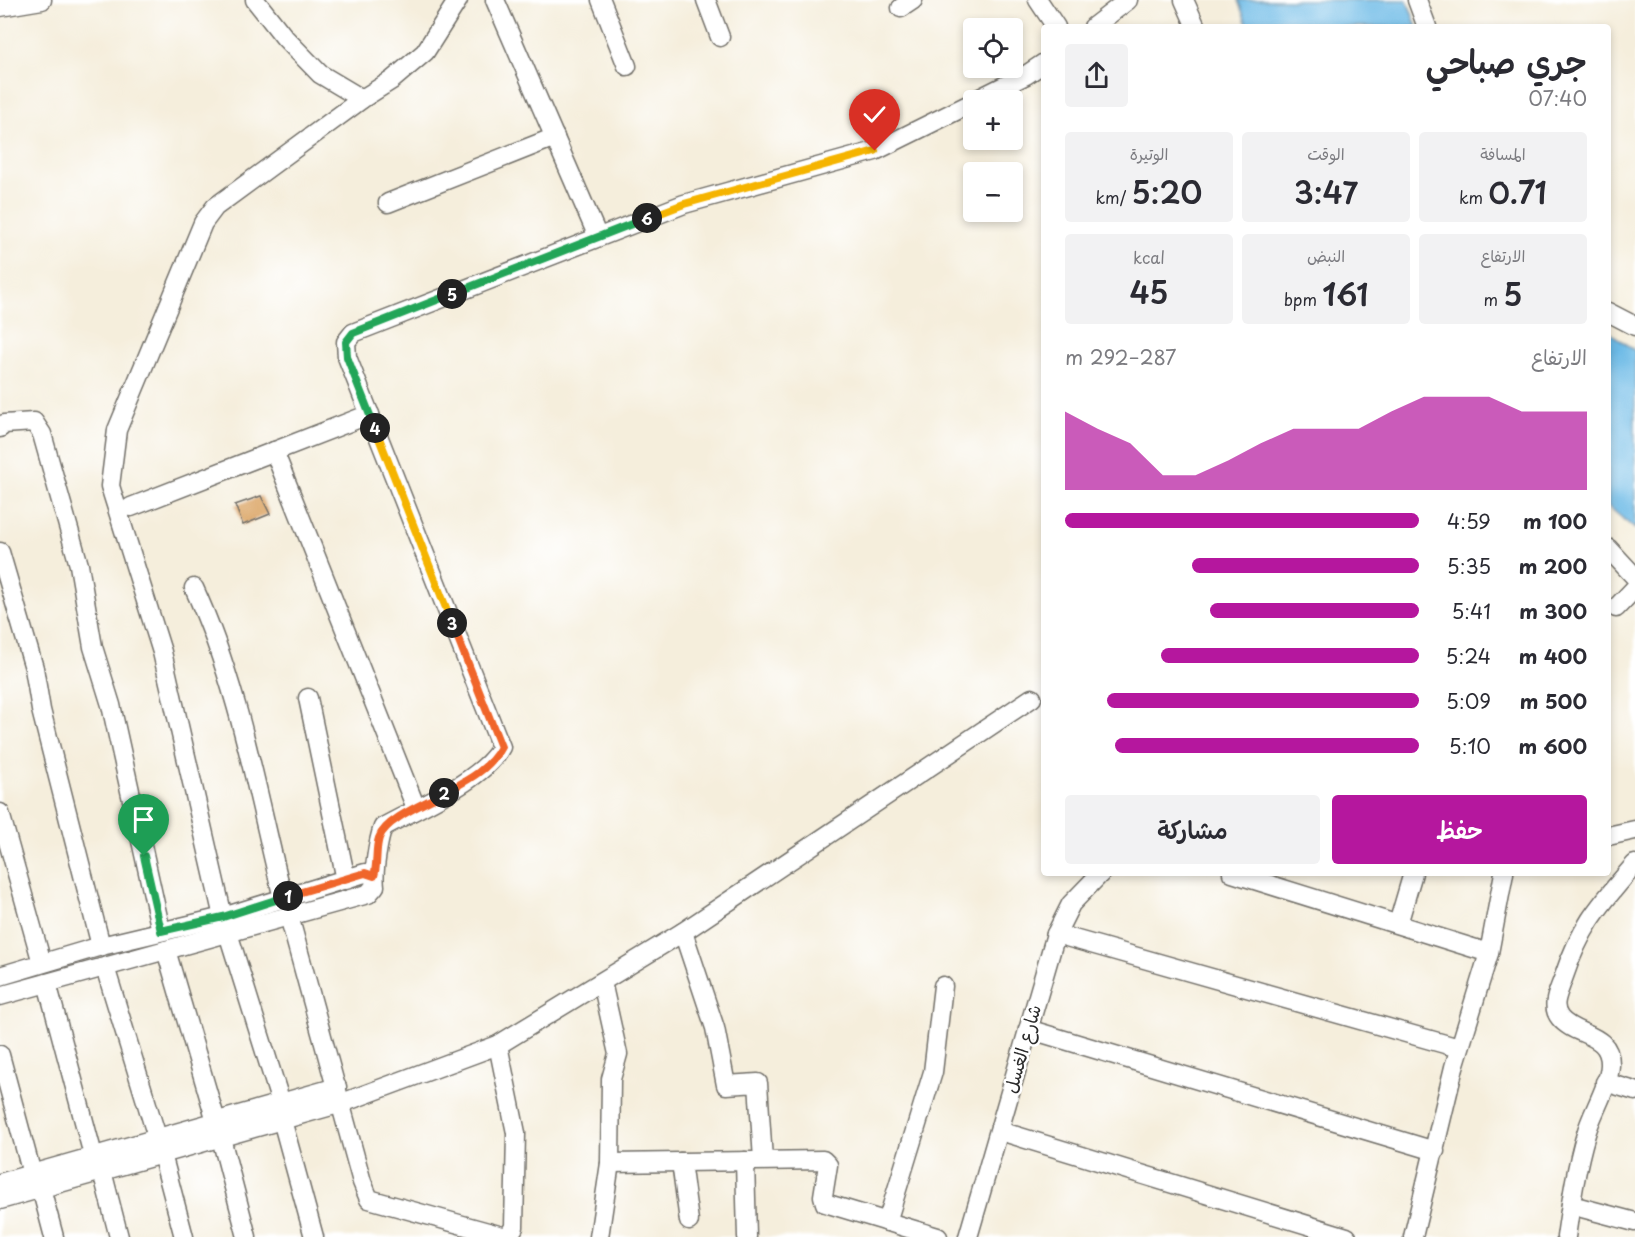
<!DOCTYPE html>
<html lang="ar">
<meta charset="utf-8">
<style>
body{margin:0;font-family:"Playpen Sans","Playpen Sans Arabic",sans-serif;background:#f2f2f3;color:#2b2b33;direction:rtl;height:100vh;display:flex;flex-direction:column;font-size:22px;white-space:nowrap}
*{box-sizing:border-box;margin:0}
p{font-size:20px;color:#7c7c81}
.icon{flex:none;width:33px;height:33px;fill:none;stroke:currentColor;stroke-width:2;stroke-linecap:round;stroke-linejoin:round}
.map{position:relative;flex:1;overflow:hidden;direction:ltr}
.side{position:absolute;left:1041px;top:24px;width:570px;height:852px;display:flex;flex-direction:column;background:#fff;border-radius:6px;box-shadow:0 3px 9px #0003;direction:rtl}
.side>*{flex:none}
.fabs{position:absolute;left:963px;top:18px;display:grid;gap:12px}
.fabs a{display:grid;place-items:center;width:60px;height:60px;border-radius:6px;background:#fff;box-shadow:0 3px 9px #0003;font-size:30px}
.pin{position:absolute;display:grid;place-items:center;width:51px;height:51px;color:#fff;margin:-62px -26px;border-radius:50% 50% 50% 0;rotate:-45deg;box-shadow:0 0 6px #0007}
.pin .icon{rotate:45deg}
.km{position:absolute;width:30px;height:30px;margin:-15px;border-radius:50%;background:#222;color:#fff;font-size:16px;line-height:30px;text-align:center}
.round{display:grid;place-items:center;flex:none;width:63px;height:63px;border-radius:6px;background:#f2f2f3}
.head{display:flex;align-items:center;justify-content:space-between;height:102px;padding:0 24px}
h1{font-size:33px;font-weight:600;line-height:45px}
.metrics{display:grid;grid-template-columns:repeat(3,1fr);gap:9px;height:102px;padding:6px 24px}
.metrics div{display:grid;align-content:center;border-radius:6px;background:#f2f2f3;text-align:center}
.metrics b{font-size:30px;font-weight:600}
.metrics small{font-size:16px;font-weight:400}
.metrics p{font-size:16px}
.chart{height:168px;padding:12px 24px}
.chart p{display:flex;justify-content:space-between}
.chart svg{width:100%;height:108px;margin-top:6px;fill:#b5179e;opacity:.7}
.primary-button{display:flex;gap:12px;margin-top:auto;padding:12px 24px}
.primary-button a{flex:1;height:69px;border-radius:6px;background:#b5179e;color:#fff;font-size:24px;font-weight:600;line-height:69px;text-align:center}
.primary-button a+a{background:#f2f2f3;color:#2b2b33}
ul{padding:0 24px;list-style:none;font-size:20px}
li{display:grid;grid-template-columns:96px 72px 1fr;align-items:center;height:45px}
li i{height:15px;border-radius:8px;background:#b5179e}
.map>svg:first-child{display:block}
.water{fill:#6cbae6;stroke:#4c7288;stroke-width:1.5}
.building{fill:#d9a05d}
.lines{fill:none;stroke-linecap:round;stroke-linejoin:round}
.minor-casing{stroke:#726f69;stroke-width:21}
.minor{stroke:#fff;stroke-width:18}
.split-1-casing{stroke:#fff;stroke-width:12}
.split-2-casing{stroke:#fff;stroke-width:12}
.split-3-casing{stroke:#fff;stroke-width:12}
.split-4-casing{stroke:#fff;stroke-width:12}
.split-5-casing{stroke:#fff;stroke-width:12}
.split-6-casing{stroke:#fff;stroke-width:12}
.split-7-casing{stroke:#fff;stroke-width:12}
.split-1{stroke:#22a559;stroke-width:8}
.split-2{stroke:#f0652b;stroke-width:8}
.split-3{stroke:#f0652b;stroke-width:8}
.split-4{stroke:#f5b400;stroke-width:8}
.split-5{stroke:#22a559;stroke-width:8}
.split-6{stroke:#22a559;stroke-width:8}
.split-7{stroke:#f5b400;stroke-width:8}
.labels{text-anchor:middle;stroke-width:5;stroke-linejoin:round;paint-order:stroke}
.street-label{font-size:18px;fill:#2b2b2b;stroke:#fff}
</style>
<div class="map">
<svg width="1635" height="1237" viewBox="0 0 1635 1237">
<rect width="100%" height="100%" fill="#fff"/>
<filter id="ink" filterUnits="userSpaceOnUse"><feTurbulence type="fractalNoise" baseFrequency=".0167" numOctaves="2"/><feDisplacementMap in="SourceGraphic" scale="12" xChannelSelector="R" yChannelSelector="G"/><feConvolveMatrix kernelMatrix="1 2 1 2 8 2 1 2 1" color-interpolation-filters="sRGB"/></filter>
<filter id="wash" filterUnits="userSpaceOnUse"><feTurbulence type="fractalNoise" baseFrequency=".008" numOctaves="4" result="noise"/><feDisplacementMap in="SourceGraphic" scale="24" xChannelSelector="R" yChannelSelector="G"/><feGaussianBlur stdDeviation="1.35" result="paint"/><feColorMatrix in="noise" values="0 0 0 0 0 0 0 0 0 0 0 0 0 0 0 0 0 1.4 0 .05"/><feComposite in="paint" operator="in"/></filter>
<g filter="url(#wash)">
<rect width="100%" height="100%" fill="#f5eedc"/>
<!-- water -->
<g class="water">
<path d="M 1238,0 L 1407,0 L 1417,27 L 1248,27 Z"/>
<path d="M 1608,331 L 1635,351 L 1635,529 L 1608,506 Z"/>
</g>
<g id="blocks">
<!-- building -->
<path class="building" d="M 261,496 L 270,514 L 243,525 L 235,505 Z"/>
</g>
</g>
<g filter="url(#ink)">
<use href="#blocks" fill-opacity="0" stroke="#726f69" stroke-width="1.5"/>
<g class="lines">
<!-- minor casing -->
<g class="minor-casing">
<g id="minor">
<path d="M 255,0 L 285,38 L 320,74 L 362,99"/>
<path d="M 495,0 L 598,237"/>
<path d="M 601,0 L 627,66"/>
<path d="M 706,0 L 720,37"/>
<path d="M 1038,0 L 1056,27"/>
<path d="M 1184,0 L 1196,27"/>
<path d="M 1417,0 L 1427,27"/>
<path d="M 0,7 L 42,0"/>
<path d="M 901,8 L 913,0"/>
<path d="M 1093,27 L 1128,0"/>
<path d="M 976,100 L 1026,75 L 1044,63"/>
<path d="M 388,203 L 555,137"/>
<path d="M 1608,312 L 1635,326"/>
<path d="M 0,428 L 4,424 L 34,422 L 42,434 L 79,565 L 93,647 L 111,705 L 161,931"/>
<path d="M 274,451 L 416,808"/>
<path d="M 131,507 L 370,414"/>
<path d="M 1608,548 L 1635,577"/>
<path d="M 0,552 L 34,668 L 41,710 L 101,946"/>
<path d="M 194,588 C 239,686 257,794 283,898"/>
<path d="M 1616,608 L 1635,588"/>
<path d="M 308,698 L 346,880"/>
<path d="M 0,813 L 42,963"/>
<path d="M 1608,836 L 1635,830"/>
<path d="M 1232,873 L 1489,953"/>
<path d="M 289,916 L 362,1182 L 369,1199 L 506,1237"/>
<path d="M 223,917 L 162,652 L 110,486 L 117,430 L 203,223 L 215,207 L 362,99 L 392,80 L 425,52 L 458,0"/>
<path d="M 1398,924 L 1413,873"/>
<path d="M 683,932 L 715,1028 L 726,1085 L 758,1083 L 763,1160"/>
<path d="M 228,933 L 281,1103"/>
<path d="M 1056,934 L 1459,1048"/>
<path d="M 166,950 L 216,1121"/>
<path d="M 105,967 L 157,1137"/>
<path d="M 0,976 L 101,946 L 223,917 L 365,873 L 374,876"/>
<path d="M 47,983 L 93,1155"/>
<path d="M 0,996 L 368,894 L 375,886 C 373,872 378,841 383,827 C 417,808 484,780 501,747 L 347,357 L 346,342 L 353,333 L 684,204 L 875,151 L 974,102"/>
<path d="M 1028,1029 L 1435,1151"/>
<path d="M 498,1045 L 516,1133 L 514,1227 L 508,1237"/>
<path d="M 0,1055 L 32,1174"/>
<path d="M 1605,1082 L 1635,1091"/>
<path d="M 282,1120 L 314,1237"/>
<path d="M 1000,1131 L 1347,1237"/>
<path d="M 221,1138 L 247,1237"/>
<path d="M 162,1154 L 184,1237"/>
<path d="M 745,1161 L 747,1237"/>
<path d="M 681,1162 L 689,1221"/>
<path d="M 610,1163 L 823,1160 L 828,1165 L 823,1196 L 825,1203 L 938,1237"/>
<path d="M 102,1171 L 119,1237"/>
<path d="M 0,1183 L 337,1087"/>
<path d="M 41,1188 L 54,1237"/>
<path d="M 0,1200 L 342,1103 L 498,1045 L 683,932 L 1032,698"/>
<path d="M 1571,1205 L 1635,1222"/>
<path d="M 887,1222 L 933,1072 L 943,986"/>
<path d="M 599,1237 L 610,1163 L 611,1079 L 618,1054 L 602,982"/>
<path d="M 968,1237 L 1056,934 L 1071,904 L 1101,873"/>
<path d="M 1413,1237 L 1454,1067 L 1489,953 L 1504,873"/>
<path d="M 1566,1237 C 1571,1203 1576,1167 1586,1134 C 1592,1112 1609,1087 1610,1065 C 1611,1032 1575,1037 1560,1018 C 1550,1006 1559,991 1563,979 C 1581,925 1599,906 1635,864"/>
</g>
</g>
<!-- minor -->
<use href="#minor" class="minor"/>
</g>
</g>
<g class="lines" filter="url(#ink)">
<!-- split-1 casing -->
<g class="split-1-casing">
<path id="split-1" d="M 144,856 L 161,931 L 223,917 L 288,896"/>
</g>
<!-- split-2 casing -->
<g class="split-2-casing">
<path id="split-2" d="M 288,896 L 365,873 L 374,876 C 378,863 375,850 379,838 C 385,819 426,803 444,793"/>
</g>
<!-- split-3 casing -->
<g class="split-3-casing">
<path id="split-3" d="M 444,793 C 466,781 489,770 501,747 L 452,623"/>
</g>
<!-- split-4 casing -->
<g class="split-4-casing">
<path id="split-4" d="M 375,428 L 452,623"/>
</g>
<!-- split-5 casing -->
<g class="split-5-casing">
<path id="split-5" d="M 375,428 L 347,357 L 346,342 L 353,333 L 452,294"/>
</g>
<!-- split-6 casing -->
<g class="split-6-casing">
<path id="split-6" d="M 452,294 L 647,218"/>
</g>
<!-- split-7 casing -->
<g class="split-7-casing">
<path id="split-7" d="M 647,218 L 684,204 L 875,151"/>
</g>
<!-- split-1 -->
<use href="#split-1" class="split-1"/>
<!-- split-2 -->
<use href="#split-2" class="split-2"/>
<!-- split-3 -->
<use href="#split-3" class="split-3"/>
<!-- split-4 -->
<use href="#split-4" class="split-4"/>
<!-- split-5 -->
<use href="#split-5" class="split-5"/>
<!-- split-6 -->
<use href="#split-6" class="split-6"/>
<!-- split-7 -->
<use href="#split-7" class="split-7"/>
</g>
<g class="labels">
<!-- street labels -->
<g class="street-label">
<text transform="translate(1023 1049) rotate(-74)" y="6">شارع الغسل</text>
</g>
</g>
</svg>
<div class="fabs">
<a><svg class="icon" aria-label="locate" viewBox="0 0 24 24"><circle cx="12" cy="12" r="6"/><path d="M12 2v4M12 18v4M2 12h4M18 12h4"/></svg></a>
<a>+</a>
<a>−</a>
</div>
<div class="pin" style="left:144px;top:856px;background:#1e9e55"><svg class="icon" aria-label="arrive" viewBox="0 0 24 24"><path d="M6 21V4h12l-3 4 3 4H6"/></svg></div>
<div class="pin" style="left:875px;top:151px;background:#d93025"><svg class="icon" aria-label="check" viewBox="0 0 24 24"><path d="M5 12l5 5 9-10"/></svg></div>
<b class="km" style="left:288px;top:896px">1</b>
<b class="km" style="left:444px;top:793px">2</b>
<b class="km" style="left:452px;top:623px">3</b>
<b class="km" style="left:375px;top:428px">4</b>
<b class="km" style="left:452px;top:294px">5</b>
<b class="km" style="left:647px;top:218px">6</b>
<section class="side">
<div class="head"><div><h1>جري صباحي</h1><p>07:40</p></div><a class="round"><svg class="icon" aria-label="share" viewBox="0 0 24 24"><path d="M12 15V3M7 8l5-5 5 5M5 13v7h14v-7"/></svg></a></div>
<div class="metrics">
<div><p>المسافة</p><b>0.71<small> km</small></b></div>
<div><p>الوقت</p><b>3:47</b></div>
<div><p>الوتيرة</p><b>5:20<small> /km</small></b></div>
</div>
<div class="metrics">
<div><p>الارتفاع</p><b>5<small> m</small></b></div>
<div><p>النبض</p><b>161<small> bpm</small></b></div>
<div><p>kcal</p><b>45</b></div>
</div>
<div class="chart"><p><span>الارتفاع</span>287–292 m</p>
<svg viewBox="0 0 160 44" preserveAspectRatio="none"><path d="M0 44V12L10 19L20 25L30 38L40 38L50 32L60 25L70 19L80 19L90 19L100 12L110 6L120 6L130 6L140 12L150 12L160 12V44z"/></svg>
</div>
<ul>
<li><b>100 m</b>4:59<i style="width:100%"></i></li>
<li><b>200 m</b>5:35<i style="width:64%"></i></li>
<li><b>300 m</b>5:41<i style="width:59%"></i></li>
<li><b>400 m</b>5:24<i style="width:73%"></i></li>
<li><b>500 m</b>5:09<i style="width:88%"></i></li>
<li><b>600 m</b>5:10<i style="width:86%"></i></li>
</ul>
<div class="primary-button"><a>حفظ</a><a>مشاركة</a></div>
</section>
</div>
